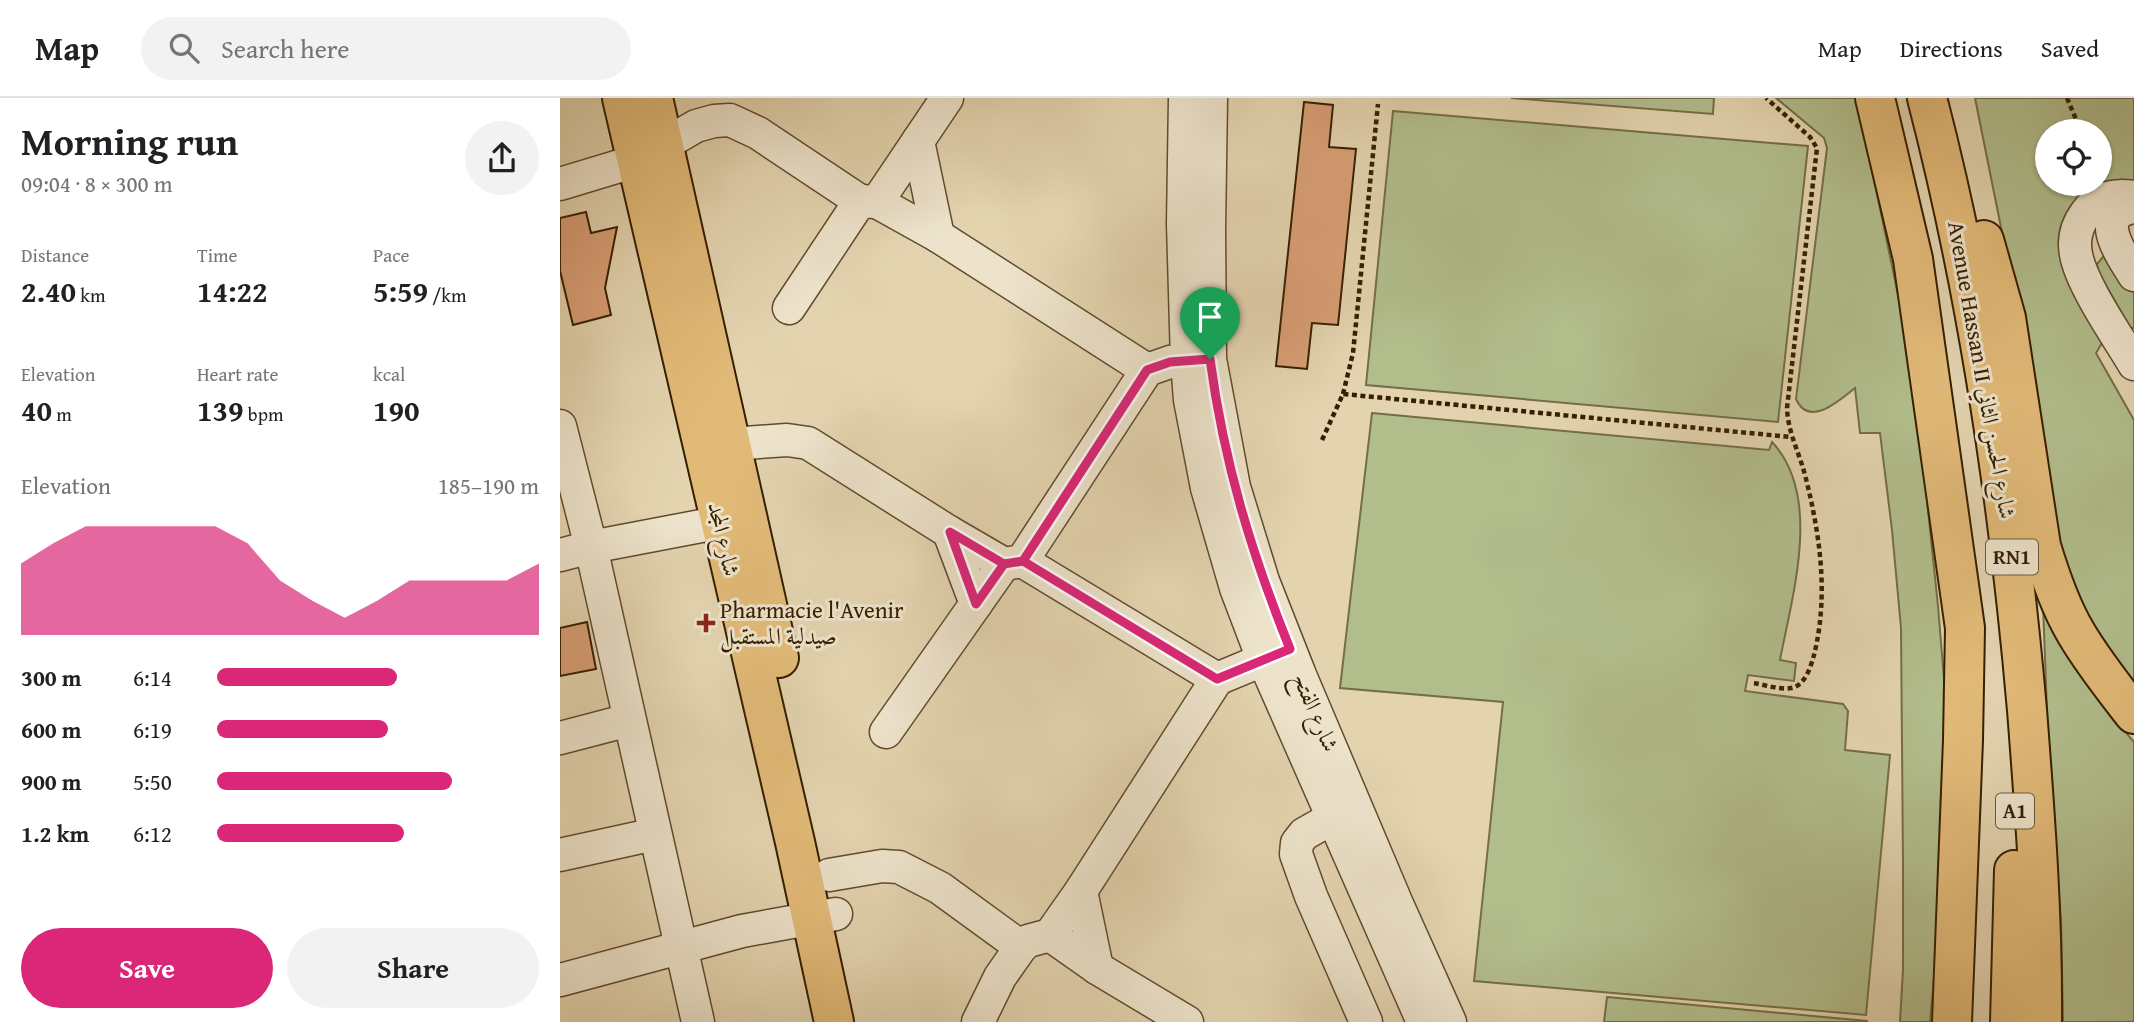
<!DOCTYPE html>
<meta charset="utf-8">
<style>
body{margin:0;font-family:"Gentium Book Plus",Amiri,serif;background:#f2f2f2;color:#202124;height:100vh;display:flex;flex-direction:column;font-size:26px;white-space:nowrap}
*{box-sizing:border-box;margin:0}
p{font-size:23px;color:#757577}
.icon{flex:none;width:38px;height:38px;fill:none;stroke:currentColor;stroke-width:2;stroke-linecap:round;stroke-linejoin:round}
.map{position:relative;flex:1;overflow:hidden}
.panel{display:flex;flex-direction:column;background:#fff;width:560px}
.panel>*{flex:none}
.tools{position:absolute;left:1475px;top:21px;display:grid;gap:14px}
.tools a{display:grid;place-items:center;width:77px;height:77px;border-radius:50%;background:#fff;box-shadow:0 2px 5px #0004;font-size:35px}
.pin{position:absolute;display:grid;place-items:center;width:60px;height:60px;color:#fff;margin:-72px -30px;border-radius:50% 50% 50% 0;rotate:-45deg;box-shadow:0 0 7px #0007}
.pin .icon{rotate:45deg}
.round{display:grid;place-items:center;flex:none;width:74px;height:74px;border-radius:37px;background:#f2f2f2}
.summary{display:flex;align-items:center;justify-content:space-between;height:119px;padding:0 21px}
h1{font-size:38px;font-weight:800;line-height:52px}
.stats{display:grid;grid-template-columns:repeat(3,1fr);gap:10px;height:119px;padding:7px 21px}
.stats div{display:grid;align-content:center}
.stats b{font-size:30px;font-weight:800}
.stats small{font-size:19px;font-weight:400}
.stats p{font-size:19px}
.chart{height:196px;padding:14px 21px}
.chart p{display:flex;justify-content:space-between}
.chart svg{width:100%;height:126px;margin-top:7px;fill:#db2777;opacity:.7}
.action{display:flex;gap:14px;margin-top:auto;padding:14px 21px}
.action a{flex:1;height:80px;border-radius:42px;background:#db2777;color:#fff;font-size:28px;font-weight:800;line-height:80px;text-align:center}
.action a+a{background:#f2f2f2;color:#202124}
ul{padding:0 21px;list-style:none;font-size:23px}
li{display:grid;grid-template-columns:112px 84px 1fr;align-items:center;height:52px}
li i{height:18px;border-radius:9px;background:#db2777}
header{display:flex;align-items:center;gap:42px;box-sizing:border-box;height:98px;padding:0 35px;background:#fff;border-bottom:2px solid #e0e0e0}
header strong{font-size:33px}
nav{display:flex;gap:38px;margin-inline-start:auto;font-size:24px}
.search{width:490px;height:63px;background:#f2f2f2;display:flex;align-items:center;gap:18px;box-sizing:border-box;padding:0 24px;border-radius:38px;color:#757577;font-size:26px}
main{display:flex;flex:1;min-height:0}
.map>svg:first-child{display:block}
.green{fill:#b2bd8c;stroke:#746e46;stroke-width:2;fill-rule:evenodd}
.building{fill:#d99e75;stroke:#351f01;stroke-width:2}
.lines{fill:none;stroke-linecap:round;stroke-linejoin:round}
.minor-casing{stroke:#604c2c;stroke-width:35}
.major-casing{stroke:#351f01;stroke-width:42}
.highway-casing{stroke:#351f01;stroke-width:42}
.path{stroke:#351f01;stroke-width:4.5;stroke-dasharray:5 3.5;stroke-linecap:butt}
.minor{stroke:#ede3cb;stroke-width:32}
.major{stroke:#e2ba78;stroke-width:38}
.highway{stroke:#e2ba78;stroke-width:38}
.route-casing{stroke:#fff;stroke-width:14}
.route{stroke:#db2777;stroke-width:9}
.poi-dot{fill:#8f2418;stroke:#ede3cb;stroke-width:2.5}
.labels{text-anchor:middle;stroke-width:6;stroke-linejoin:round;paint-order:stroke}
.shield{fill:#ede3cb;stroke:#6c5a3e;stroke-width:2}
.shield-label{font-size:21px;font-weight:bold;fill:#351f01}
.street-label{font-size:23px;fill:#351f01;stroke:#ede3cb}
.poi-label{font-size:23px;fill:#351f01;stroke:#ede3cb;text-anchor:start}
</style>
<header>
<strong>Map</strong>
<div class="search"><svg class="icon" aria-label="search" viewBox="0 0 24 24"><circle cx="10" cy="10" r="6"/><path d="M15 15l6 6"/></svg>Search here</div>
<nav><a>Map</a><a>Directions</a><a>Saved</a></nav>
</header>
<main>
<section class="panel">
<div class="summary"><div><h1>Morning run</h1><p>09:04 · 8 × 300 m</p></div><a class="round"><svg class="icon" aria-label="share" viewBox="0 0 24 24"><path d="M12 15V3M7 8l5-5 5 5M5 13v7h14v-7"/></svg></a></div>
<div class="stats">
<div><p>Distance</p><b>2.40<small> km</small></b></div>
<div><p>Time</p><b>14:22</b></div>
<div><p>Pace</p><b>5:59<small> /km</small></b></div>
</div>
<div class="stats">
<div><p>Elevation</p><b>40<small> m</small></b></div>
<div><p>Heart rate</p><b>139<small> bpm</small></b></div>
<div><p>kcal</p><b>190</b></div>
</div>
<div class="chart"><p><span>Elevation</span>185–190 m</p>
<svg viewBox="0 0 160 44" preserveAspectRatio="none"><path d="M0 44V19L10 12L20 6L30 6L40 6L50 6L60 6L70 12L80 25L90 32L100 38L110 32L120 25L130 25L140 25L150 25L160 19V44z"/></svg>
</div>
<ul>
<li><b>300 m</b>6:14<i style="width:56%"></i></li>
<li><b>600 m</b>6:19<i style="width:53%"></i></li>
<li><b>900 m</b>5:50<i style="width:73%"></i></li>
<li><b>1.2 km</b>6:12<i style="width:58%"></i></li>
</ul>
<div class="action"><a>Save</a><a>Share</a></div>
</section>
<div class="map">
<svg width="1574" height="924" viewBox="0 0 1574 924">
<rect width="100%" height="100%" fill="#e3d4af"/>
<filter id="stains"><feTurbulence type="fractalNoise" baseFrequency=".00286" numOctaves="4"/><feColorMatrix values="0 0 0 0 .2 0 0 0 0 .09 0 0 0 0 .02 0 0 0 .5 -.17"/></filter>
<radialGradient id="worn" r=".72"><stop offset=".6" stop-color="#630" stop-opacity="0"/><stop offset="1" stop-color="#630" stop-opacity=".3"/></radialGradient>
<!-- green -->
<g class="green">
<path d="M 951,0 L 1154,0 L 1153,16 Z"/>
<path d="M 1216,0 L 1297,0 L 1353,269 L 1378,508 L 1385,593 L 1384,694 L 1375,870 L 1370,924 L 1340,924 L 1343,871 L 1343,766 L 1341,530 L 1332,432 L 1320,335 L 1300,335 L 1295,290 C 1279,303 1249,330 1236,301 L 1267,50 L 1264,40 Z"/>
<path d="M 1415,0 L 1574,0 L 1574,84 L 1519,103 L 1545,240 L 1536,255 L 1574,322 L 1574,592 L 1522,514 L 1501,463 L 1455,199 ZM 1488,33 L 1540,33 L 1540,86 L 1488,86 Z"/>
<path d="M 833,13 L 1248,48 L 1218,324 L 806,287 Z"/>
<path d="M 1543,159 L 1548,159 L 1574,190 L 1574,230 L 1570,230 L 1539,175 L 1537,166 Z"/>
<path d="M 812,315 L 1209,352 L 1212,344 C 1263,398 1232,498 1220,562 L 1236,565 L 1234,583 L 1188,577 L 1185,593 L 1283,606 L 1288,613 L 1285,652 L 1330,657 L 1306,917 L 914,883 L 943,604 L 780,590 Z"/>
<path d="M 1483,507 L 1556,623 L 1574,644 L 1574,924 L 1503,924 L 1501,823 L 1489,665 Z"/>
<path d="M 1047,899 L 1307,923 L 1307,924 L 1044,924 Z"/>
</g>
<!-- building -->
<g class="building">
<path d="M 744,4 L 773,7 L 769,49 L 796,51 L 778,227 L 752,225 L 747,271 L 716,268 Z"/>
<path d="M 26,114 L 31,135 L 57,129 L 45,190 L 51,217 L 13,227 L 0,173 L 0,120 Z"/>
<path d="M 27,524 L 36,571 L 0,578 L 0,530 Z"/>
</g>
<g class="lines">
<!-- minor casing -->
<g class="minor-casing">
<g id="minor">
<path d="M 625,0 L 623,126 L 627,263 L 630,302 L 647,390 L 676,490 L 703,561 L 863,924"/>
<path d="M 651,0 L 649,131 L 650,261 L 674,389 L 703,483 L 740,577 L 837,806 L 890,924"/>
<path d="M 358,43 L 378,138"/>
<path d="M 0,86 L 76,63 L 136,28 L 154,23 L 170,22 L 198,35 L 300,103"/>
<path d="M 1574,99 C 1556,96 1537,99 1526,115 C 1517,127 1513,141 1516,156 C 1521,186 1558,239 1574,266"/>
<path d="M 317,104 L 378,138 L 587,272"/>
<path d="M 1574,109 C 1531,116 1562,157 1574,177"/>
<path d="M 229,210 L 300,103 L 317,104 L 387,0"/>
<path d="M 0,328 L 31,449 L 138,924"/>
<path d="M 171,346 L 227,342 L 248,345 L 389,434 L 444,466"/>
<path d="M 389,434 L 416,506"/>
<path d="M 0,457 L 31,449 L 183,420"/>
<path d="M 462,463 L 657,581 L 722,554"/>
<path d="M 326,634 L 444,466 L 462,463 L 587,272 L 610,264 L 646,261"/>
<path d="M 0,640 L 69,622"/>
<path d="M 774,722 L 760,727 L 744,736 L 737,745 L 736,756 L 751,798 L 806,924"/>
<path d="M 0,757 L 95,736"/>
<path d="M 269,777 L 322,768 L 339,769 L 380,790 L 461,849"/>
<path d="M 521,793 L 537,870"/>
<path d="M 490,837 L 537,870 L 627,924"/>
<path d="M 0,882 L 182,833 L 276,816"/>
<path d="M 418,924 L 440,879 L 461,849 L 468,843 L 490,837 L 521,793 L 657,581"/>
</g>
</g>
<!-- major casing -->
<g class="major-casing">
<g id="major">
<path d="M 62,0 L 235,744 L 274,924"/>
<path d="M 93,0 L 219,560"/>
</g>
</g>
<!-- highway casing -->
<g class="highway-casing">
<g id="highway">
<path d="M 1315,0 L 1353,161 L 1405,530 L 1403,642 L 1392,924"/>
<path d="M 1367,0 C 1419,200 1449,406 1467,612 C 1475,715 1483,820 1482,924"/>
<path d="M 1424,142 L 1446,220 L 1481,448 C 1490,478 1500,508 1516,535 C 1533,564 1554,590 1574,616"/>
<path d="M 1450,924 L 1454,772"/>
</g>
</g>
<!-- path -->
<g class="path">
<path d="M 1507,0 L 1521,33"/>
<path d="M 783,296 L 793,255 L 818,6"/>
<path d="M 762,342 L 783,296 L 1231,339"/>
<path d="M 1194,585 C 1205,587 1220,592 1231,590 C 1245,588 1251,568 1254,557 C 1269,497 1260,436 1245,377 C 1239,354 1228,335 1227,310 L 1257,50 L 1250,39 L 1206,0"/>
</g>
<!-- minor -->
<use href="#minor" class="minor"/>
<!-- major -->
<use href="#major" class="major"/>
<!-- highway -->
<use href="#highway" class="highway"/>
</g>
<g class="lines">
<!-- route casing -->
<g class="route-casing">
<path id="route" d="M 650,261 L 610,264 L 587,272 L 463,463 L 444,466 L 390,434 L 416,506 L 444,466 L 463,463 L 657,581 L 730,551 C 691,454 664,365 650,261"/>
</g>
<!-- route -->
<use href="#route" class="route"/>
</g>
<!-- markers -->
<path class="poi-dot" d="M142.5 514.5h7v7h7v7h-7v7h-7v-7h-7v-7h7z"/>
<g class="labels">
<!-- shield labels -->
<g class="shield">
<rect x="1426" y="441.5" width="52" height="35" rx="5"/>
<rect x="1436" y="695.5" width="38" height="35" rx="5"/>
</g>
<g class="shield-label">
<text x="1452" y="466">RN1</text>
<text x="1455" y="720">A1</text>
</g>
<!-- street labels -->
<g class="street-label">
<text transform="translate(1422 272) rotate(80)" y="8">Avenue Hassan II شارع الحسن الثاني</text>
<text transform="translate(164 441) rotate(77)" y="8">شارع المجد</text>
<text transform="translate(756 614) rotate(67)" y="8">شارع الفتح</text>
</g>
<!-- poi labels -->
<g class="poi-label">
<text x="160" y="520">Pharmacie l'Avenir<tspan x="160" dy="26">صيدلية المستقبل</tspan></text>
</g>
</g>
<rect width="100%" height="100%" filter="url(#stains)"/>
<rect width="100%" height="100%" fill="url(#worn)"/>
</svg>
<div class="tools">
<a><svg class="icon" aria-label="locate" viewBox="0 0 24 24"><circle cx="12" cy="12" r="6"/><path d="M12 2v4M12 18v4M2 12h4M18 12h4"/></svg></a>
</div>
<div class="pin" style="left:650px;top:261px;background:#1e9e55"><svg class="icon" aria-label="arrive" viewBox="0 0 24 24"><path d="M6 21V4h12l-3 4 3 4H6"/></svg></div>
</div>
</main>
